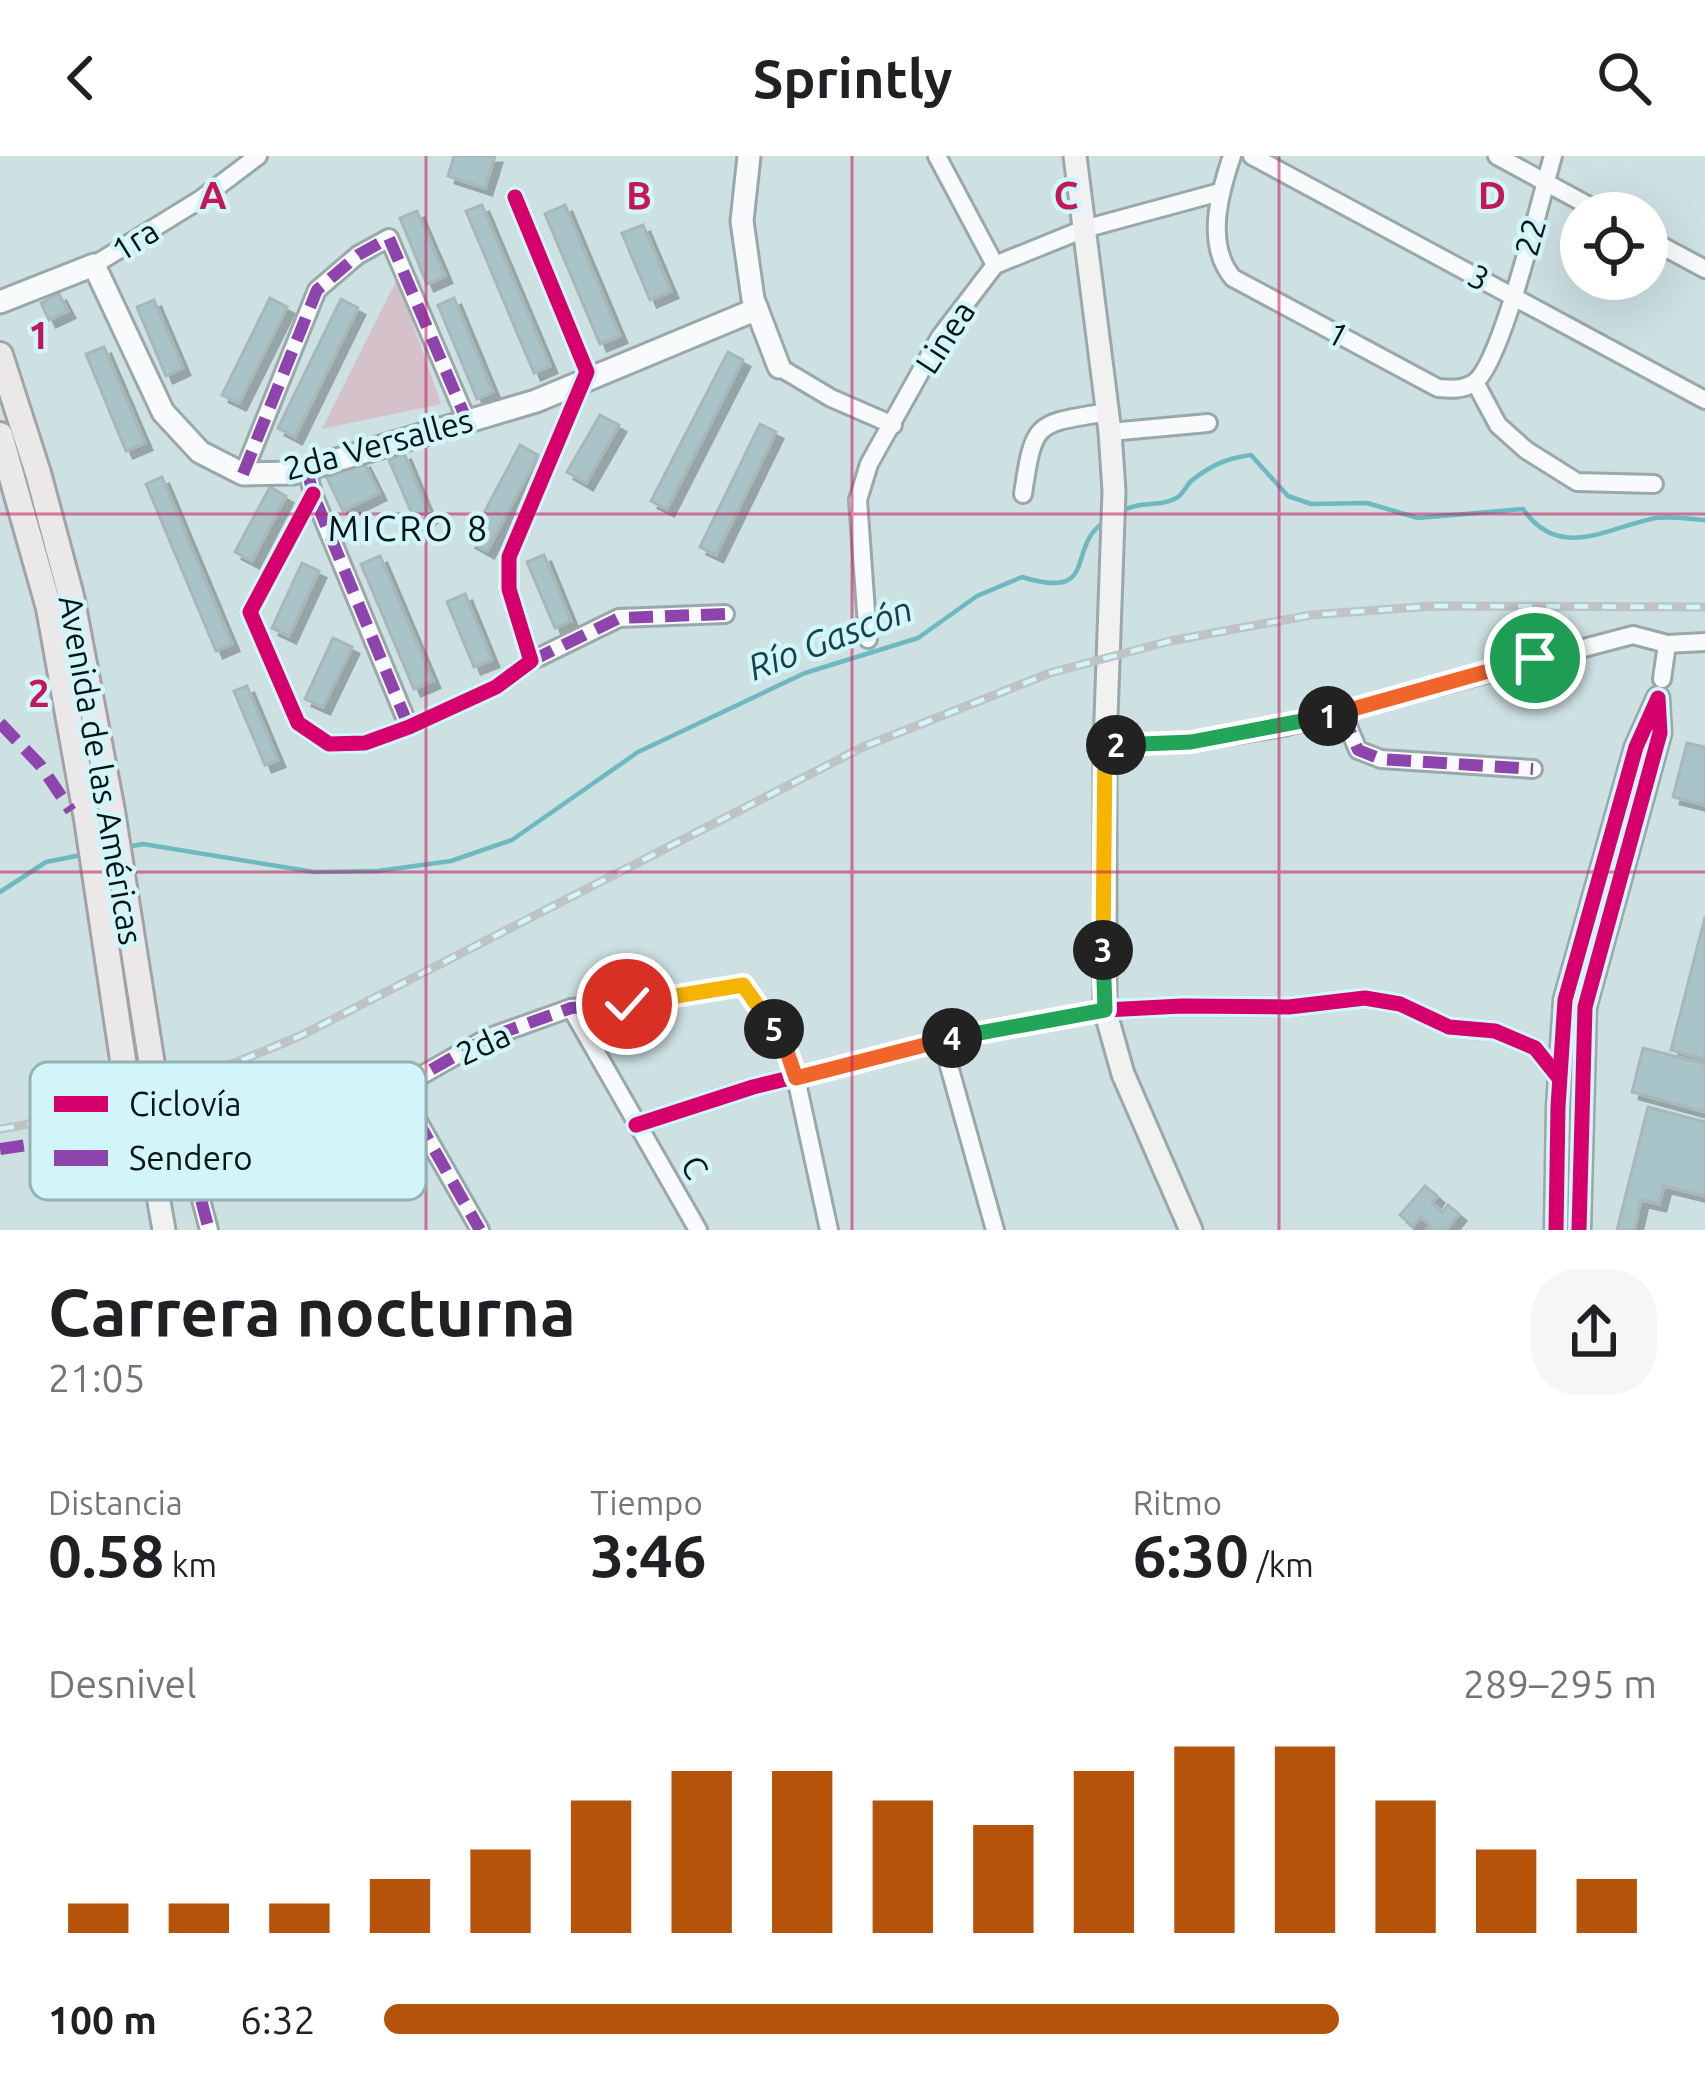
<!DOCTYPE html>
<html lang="es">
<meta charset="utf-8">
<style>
body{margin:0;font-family:Ubuntu,sans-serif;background:#f6f6f6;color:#202124;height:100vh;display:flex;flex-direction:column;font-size:45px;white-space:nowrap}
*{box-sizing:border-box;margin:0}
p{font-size:39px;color:#757577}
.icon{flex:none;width:66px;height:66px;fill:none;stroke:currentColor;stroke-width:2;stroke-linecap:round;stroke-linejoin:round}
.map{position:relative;height:1074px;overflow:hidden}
.sheet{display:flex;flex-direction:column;background:#fff;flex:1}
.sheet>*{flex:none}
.buttons{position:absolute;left:1560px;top:36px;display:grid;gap:24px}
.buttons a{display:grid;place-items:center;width:108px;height:108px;border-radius:50%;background:#fff;box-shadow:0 12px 48px #0002;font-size:60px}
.pin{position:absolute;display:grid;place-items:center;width:102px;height:102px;color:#fff;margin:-51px;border:6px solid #fff;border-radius:50%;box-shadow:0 3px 12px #0007}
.km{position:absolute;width:60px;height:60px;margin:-30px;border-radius:50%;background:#222;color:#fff;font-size:33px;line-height:60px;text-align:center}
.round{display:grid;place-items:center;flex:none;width:126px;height:126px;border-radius:48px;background:#f6f6f6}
.overview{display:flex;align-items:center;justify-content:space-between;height:204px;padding:0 48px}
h1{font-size:66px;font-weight:700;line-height:90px}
.metrics{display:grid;grid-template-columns:repeat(3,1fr);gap:18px;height:204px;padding:12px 48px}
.metrics div{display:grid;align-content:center}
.metrics b{font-size:60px;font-weight:700}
.metrics small{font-size:33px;font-weight:400}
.metrics p{font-size:33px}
.chart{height:336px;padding:24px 48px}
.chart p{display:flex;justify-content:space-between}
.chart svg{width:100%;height:216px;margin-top:12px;stroke:#b45309;stroke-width:6}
ul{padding:0 48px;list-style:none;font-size:39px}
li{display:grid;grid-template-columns:192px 144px 1fr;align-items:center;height:90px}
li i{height:30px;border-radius:15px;background:#b45309}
header{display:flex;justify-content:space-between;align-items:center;height:156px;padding:0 48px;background:#fff;font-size:54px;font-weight:700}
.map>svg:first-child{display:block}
.green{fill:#d4c1ca}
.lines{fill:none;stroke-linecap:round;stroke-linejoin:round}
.stream{stroke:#6db9c0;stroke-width:4.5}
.building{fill:#a9c4c8;stroke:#a8b7b8;stroke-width:3;filter:url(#shadow)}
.minor-casing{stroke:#99a8a9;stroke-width:22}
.tertiary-casing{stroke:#99a8a9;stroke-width:27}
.secondary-casing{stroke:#99a8a9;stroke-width:27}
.primary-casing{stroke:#a3a2a7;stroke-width:30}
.minor{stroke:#f8fafb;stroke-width:16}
.tertiary{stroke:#f8fafb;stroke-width:21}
.secondary{stroke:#f2f1f2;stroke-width:21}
.primary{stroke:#ebe8ea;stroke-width:24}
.rail-casing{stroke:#bec3c3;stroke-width:9}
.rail{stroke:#d1f5f9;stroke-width:4.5;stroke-dasharray:14;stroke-linecap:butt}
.quiet{stroke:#8e44ad;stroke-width:12;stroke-dasharray:24 12;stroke-linecap:butt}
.cycleway-casing{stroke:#d1f5f9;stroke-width:22}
.cycleway{stroke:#d6006c;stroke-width:15}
.split-1-casing{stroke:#fff;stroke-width:24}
.split-2-casing{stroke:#fff;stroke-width:24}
.split-3-casing{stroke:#fff;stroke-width:24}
.split-4-casing{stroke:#fff;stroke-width:24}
.split-5-casing{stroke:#fff;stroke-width:24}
.split-6-casing{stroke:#fff;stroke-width:24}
.split-1{stroke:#f0652b;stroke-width:15}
.split-2{stroke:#22a559;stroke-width:15}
.split-3{stroke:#f5b400;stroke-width:15}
.split-4{stroke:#22a559;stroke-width:15}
.split-5{stroke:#f0652b;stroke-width:15}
.split-6{stroke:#f5b400;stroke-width:15}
.grid{fill:none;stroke:#c2185b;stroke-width:3;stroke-opacity:0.55}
.labels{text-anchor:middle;stroke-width:9;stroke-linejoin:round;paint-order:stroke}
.street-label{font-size:33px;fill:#071415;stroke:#d1f5f9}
.neighbourhood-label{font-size:36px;letter-spacing:3px;fill:#071415;stroke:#d1f5f9}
.water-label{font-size:36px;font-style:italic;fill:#144246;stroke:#d1f5f9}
.key{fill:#d1f5f9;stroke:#94b2b5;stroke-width:3}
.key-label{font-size:33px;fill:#071415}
.grid-label{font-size:39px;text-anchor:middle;font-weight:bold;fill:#c2185b;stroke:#d1f5f9;stroke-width:9;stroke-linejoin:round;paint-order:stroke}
</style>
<header><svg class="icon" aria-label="back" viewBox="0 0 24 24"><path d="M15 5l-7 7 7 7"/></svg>Sprintly<svg class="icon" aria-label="search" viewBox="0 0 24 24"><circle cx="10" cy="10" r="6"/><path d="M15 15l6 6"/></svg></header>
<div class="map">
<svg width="1705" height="1074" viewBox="0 0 1705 1074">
<defs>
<filter id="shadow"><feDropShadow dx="7" dy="7" stdDeviation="0" flood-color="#0004"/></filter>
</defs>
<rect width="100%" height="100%" fill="#cde0e2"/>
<!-- green -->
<path class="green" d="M 397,123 L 441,248 L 322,273 Z"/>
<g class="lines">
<!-- stream -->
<g class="stream">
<path d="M 1123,355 C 1140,344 1161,352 1178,341 C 1183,337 1186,331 1190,326 C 1209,310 1227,302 1251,299 L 1288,340 L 1311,348 L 1367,347 L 1418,362 L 1523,353 C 1560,406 1608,371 1656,362 C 1671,360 1690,363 1705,364"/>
<path d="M 127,691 L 143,688 L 314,716 L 378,715 L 451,705 L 512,684 L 638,596 L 805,517 L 918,482 L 977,440 L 1022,421 C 1100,445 1066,392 1103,367"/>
<path d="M 0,736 L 46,706 L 86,698"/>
</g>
</g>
<!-- building -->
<g class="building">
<path d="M 454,0 L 495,0 L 485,32 L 448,20 Z"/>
<path d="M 482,49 L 550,210 L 534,217 L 466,55 Z"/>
<path d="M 565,49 L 620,180 L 600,188 L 545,58 Z"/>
<path d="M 417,55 L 445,120 L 427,128 L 400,62 Z"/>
<path d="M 643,69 L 671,135 L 650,144 L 622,77 Z"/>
<path d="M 59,138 L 68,155 L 49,164 L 41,147 Z"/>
<path d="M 270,142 L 287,151 L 239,247 L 222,239 Z"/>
<path d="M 454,142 L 493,236 L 477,243 L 438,149 Z"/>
<path d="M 341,143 L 358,152 L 295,281 L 278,272 Z"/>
<path d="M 154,144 L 183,212 L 166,220 L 137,151 Z"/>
<path d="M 104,191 L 145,287 L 126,295 L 86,198 Z"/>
<path d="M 728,196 L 743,204 L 667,353 L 651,345 Z"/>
<path d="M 600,259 L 619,269 L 586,327 L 567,316 Z"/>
<path d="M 760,268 L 776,276 L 716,399 L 700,391 Z"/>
<path d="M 520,289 L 538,299 L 487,395 L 469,385 Z"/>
<path d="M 404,297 L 430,360 L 416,367 L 389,304 Z"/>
<path d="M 363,305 L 379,337 L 343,355 L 327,322 Z"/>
<path d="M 162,321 L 232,488 L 216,495 L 146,328 Z"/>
<path d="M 270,331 L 286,340 L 252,405 L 235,396 Z"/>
<path d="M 544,399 L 571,465 L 555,472 L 527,406 Z"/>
<path d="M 380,400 L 433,525 L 414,533 L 361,408 Z"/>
<path d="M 302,407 L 319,415 L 289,480 L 272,472 Z"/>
<path d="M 465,438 L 492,504 L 474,511 L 447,446 Z"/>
<path d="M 333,482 L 352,491 L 323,551 L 305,543 Z"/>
<path d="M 247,530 L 278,604 L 265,609 L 234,535 Z"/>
<path d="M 1687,587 L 1705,591 L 1705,649 L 1673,641 Z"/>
<path d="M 1705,761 L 1705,903 L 1671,894 Z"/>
<path d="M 1643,892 L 1705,908 L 1705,956 L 1632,936 Z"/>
<path d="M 1648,951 L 1705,966 L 1705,1040 L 1664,1030 L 1659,1048 L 1641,1044 L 1634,1074 L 1617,1074 Z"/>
<path d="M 1425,1030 L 1437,1040 L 1432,1047 L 1442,1056 L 1448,1049 L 1459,1058 L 1446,1074 L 1427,1074 L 1431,1069 L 1421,1061 L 1413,1070 L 1400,1059 Z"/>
</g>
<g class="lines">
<!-- minor casing -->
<g class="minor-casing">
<g id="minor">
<path d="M 937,0 L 995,109"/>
<path d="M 1232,0 C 1219,38 1205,89 1233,122 L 1438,232 C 1451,233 1463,234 1474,227 C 1502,208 1541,40 1553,0"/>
<path d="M 1252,0 L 1705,244"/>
<path d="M 1497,0 L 1602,57"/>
<path d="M 1647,82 L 1705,113"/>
<path d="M 94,109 L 201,43 L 258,0"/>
<path d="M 779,211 L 831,242 L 893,269"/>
<path d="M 1475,226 L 1498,269 L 1526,294 L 1577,326 L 1654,328"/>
<path d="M 1110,276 L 1208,267"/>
<path d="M 307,313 L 313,338 L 409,571"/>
<path d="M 243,318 L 317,134 L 358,99 L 389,82 L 467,265"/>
<path d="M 313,338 L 250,456 L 298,567 L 329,588 L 365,587 L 409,571 L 496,531 L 531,505 L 509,433 L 509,401 L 587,216 L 515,41"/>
<path d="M 1023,338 C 1034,263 1036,268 1108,256"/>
<path d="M 868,483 L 858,344 L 869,308 L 940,181 L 995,109 L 1084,73 L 1220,36"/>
<path d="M 531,505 L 619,462 L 725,458"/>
<path d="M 1662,523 L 1667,488"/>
<path d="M 1342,556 L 1358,594 L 1381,603 L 1533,613"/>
<path d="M 1105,590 L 1191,586 L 1283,571 L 1633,479 L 1667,488 L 1705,486"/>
<path d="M 571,852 L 698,1074"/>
<path d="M 942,885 L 995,1074"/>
<path d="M 399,932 L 480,1074"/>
<path d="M 636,969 L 753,931 L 942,885 L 1105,854 L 1182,850 L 1289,851 L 1365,842 L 1400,848 L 1449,871 L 1495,875 L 1535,892 L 1559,922"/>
<path d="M 183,975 L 209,1074"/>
<path d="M 136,987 L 204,972 L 230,993 L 257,1031 L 399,932 L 487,882 L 571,852 L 627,848 L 743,829 L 783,884 L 796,922 L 829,1074"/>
</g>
</g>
<!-- tertiary casing -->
<g class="tertiary-casing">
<g id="tertiary">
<path d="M 749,0 L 742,65 L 753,143 L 779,211"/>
<path d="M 0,146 L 94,109 L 163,256 L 200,296 L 243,318 L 293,317 L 536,245 L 757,153"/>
<path d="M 1556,1074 L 1558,951 L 1565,844 L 1636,591 L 1658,542 L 1660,577 L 1585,851 L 1579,1074"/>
</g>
</g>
<!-- secondary casing -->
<g class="secondary-casing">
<g id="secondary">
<path d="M 1075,0 L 1110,276 L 1114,335 L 1105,590 L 1105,854 L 1123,918 L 1191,1074"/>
<path d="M 157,1034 L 164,1074"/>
</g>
</g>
<!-- primary casing -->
<g class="primary-casing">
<path id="primary" d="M 0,199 L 38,317 L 71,440 L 112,655 L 168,1011 L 157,1034 L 139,1011 L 87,663 L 49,452 L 0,279"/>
</g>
<!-- minor -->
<use href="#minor" class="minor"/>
<!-- tertiary -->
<use href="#tertiary" class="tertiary"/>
<!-- secondary -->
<use href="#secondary" class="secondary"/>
<!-- primary -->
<use href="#primary" class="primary"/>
<!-- rail casing -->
<g class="rail-casing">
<path id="rail" d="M 0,973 C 105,957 205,921 302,879 L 863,591 L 1050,517 L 1170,485 L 1311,459 L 1433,450 L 1705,451"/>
</g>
<!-- rail -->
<use href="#rail" class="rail"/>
<!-- quiet -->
<g class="quiet">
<path d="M 307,313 L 313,338 L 409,571"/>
<path d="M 243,318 L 317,134 L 358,99 L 389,82 L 467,265"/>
<path d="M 531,505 L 619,462 L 725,458"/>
<path d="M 1342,556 L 1358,594 L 1381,603 L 1533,613"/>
<path d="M 0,567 L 41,610 L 71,655"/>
<path d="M 399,932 L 480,1074"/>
<path d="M 183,975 L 209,1074"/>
<path d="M 136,987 L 204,972 L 230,993 L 257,1031 L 399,932 L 487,882 L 571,852 L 627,848 L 743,829 L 783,884 L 796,922"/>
<path d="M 0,993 L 134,973"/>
</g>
<!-- cycleway casing -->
<g class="cycleway-casing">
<g id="cycleway">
<path d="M 313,338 L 250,456 L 298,567 L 329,588 L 365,587 L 409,571 L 496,531 L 531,505 L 509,433 L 509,401 L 587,216 L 515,41"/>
<path d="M 636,969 L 753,931 L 942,885 L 1105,854 L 1182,850 L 1289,851 L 1365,842 L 1400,848 L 1449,871 L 1495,875 L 1535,892 L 1559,922"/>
<path d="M 1556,1074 L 1558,951 L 1565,844 L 1636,591 L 1658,542 L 1660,577 L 1585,851 L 1579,1074"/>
</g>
</g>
<!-- cycleway -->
<use href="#cycleway" class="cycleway"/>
</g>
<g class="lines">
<!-- split-1 casing -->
<g class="split-1-casing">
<path id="split-1" d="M 1328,560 L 1535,502"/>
</g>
<!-- split-2 casing -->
<g class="split-2-casing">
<path id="split-2" d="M 1116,589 L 1191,586 L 1328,560"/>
</g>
<!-- split-3 casing -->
<g class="split-3-casing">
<path id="split-3" d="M 1103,794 L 1105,590 L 1116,589"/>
</g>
<!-- split-4 casing -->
<g class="split-4-casing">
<path id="split-4" d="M 952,882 L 1105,854 L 1103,794"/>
</g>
<!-- split-5 casing -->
<g class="split-5-casing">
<path id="split-5" d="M 774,873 L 783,884 L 796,922 L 952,882"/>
</g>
<!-- split-6 casing -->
<g class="split-6-casing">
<path id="split-6" d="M 627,848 L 743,829 L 774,873"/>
</g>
<!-- split-1 -->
<use href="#split-1" class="split-1"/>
<!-- split-2 -->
<use href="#split-2" class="split-2"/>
<!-- split-3 -->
<use href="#split-3" class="split-3"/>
<!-- split-4 -->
<use href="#split-4" class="split-4"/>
<!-- split-5 -->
<use href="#split-5" class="split-5"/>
<!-- split-6 -->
<use href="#split-6" class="split-6"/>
</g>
<!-- grid -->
<path class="grid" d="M 426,0 L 426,1074M 852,0 L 852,1074M 1279,0 L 1279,1074M 0,358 L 1705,358M 0,716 L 1705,716"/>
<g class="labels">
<!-- street labels -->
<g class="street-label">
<text transform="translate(1530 81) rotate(-74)" y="12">22</text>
<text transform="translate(135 84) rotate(-32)" y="12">1ra</text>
<text transform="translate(1479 121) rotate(28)" y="12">3</text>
<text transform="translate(1338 178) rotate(28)" y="12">1</text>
<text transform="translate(945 181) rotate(-57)" y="12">Linea</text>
<text transform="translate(378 288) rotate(-15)" y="12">2da Versalles</text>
<text transform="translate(101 614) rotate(80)" y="12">Avenida de las Américas</text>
<text transform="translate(483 888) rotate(-25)" y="12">2da</text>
<text transform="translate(695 1011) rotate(60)" y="12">C</text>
</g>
<!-- neighbourhood labels -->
<g class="neighbourhood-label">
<text x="409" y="385">MICRO 8</text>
</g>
<!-- water labels -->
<g class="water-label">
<text transform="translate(830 482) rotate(-21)" y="13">Río Gascón</text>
</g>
</g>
<!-- legend -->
<rect x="30" y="906" width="396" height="138" rx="18" class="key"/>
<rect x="54" y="940" width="54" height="16" fill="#d6006c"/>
<rect x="54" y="994" width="54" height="16" fill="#8e44ad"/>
<g class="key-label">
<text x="129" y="960">Ciclovía</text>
<text x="129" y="1014">Sendero</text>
</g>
<g class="grid-label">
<text x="213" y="53">A</text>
<text x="639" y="53">B</text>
<text x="1066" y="53">C</text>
<text x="1492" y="53">D</text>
<text x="39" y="193">1</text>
<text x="39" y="551">2</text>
</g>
</svg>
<div class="buttons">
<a><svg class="icon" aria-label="locate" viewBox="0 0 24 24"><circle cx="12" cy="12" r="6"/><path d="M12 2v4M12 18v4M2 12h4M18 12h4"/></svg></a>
</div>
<div class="pin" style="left:1535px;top:502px;background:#1e9e55"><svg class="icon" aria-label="arrive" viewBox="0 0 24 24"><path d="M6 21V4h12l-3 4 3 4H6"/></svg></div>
<div class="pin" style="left:627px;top:848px;background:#d93025"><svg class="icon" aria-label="check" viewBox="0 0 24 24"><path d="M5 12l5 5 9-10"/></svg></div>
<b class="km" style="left:1328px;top:560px">1</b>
<b class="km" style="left:1116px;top:589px">2</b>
<b class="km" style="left:1103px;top:794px">3</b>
<b class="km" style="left:952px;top:882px">4</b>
<b class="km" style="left:774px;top:873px">5</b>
</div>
<section class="sheet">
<div class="overview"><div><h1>Carrera nocturna</h1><p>21:05</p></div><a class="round"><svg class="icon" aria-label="share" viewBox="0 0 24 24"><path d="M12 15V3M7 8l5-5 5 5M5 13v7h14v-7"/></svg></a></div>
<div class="metrics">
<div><p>Distancia</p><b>0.58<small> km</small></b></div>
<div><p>Tiempo</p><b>3:46</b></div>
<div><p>Ritmo</p><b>6:30<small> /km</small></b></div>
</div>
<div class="chart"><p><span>Desnivel</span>289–295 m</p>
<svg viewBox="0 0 160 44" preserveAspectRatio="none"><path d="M5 44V38M15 44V38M25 44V38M35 44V33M45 44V27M55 44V17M65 44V11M75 44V11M85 44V17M95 44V22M105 44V11M115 44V6M125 44V6M135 44V17M145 44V27M155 44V33"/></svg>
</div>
<ul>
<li><b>100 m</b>6:32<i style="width:75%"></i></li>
</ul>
</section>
